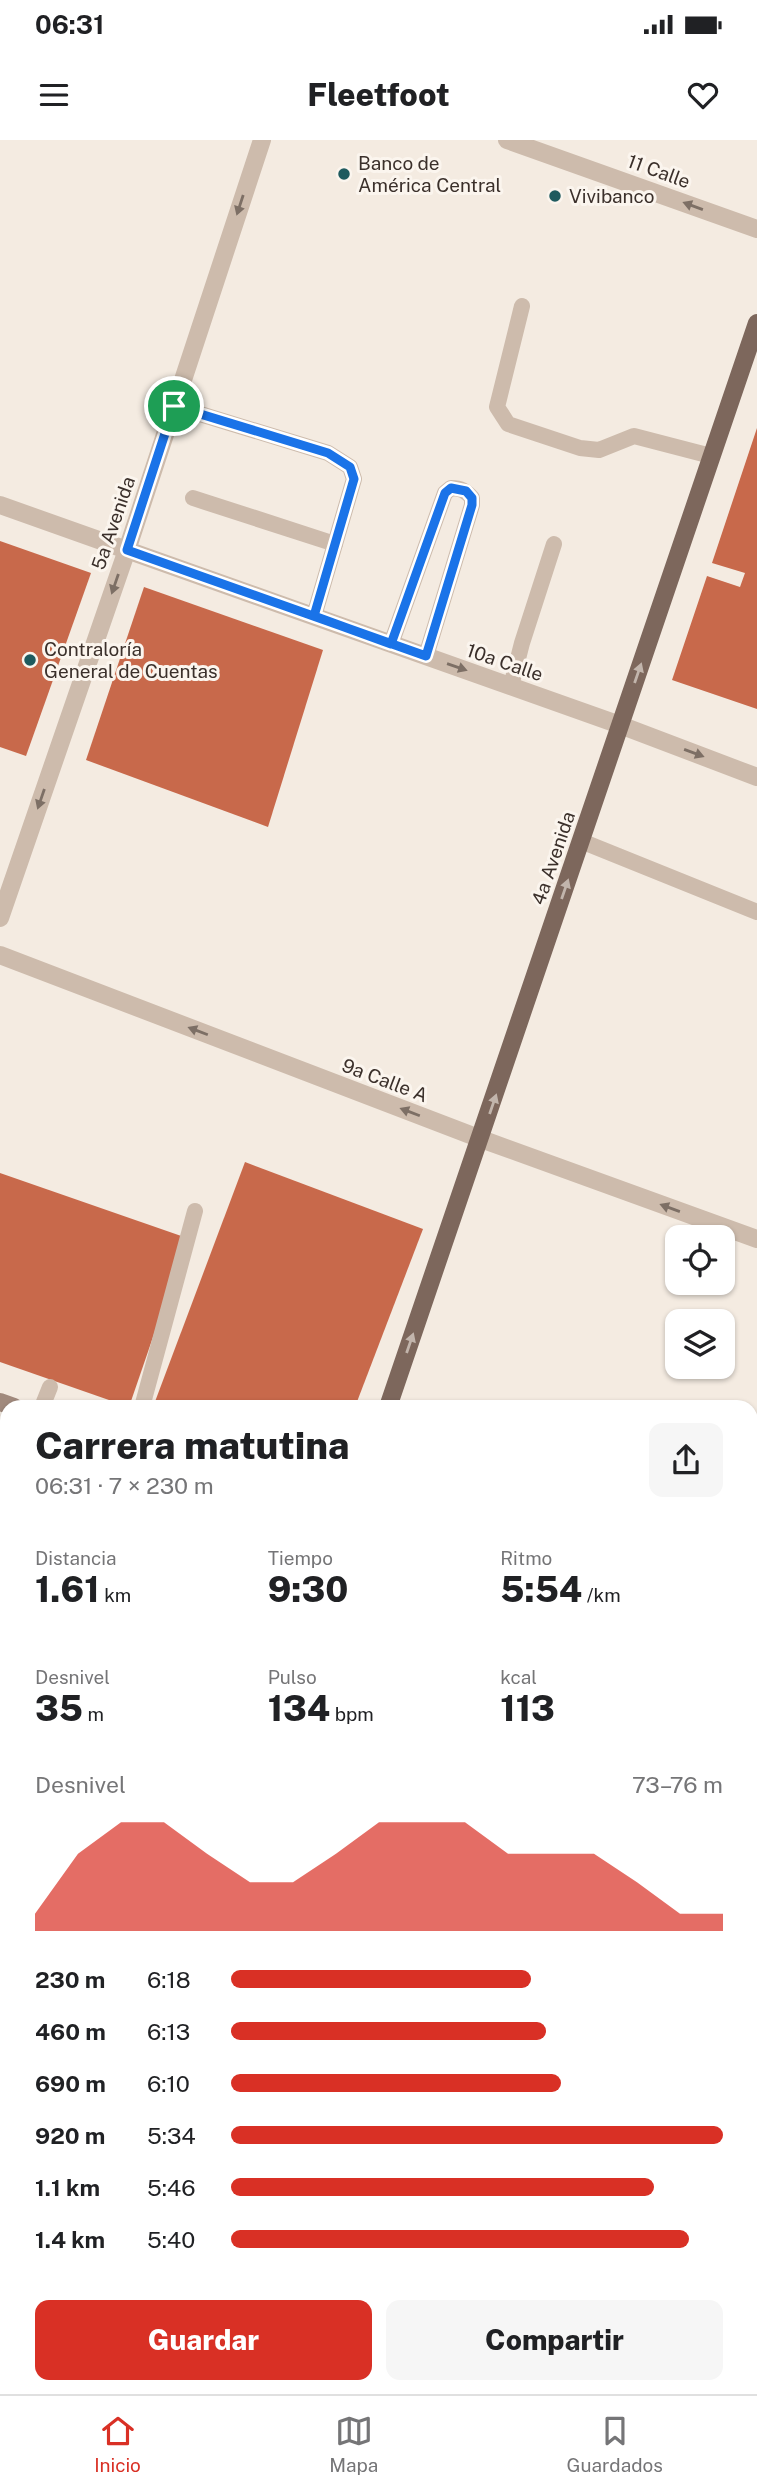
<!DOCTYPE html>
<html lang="es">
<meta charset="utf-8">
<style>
body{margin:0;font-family:"Public Sans",sans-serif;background:#f6f6f6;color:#202124;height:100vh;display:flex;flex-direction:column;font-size:26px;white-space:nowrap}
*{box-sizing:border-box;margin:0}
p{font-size:23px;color:#757577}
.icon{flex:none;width:38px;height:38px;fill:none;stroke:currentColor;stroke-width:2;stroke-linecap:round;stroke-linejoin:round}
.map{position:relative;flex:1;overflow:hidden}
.drawer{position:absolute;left:0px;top:1260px;width:758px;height:994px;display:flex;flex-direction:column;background:#fff;border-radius:21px 21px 0 0;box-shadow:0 2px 5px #0004}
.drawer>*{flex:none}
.buttons{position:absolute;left:665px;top:1085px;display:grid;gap:14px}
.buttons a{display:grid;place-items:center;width:70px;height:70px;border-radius:14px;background:#fff;box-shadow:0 2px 5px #0004;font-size:35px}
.pin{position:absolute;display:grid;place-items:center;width:60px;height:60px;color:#fff;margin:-30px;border:4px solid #fff;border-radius:50%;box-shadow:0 2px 7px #0007}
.round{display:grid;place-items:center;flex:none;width:74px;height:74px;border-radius:14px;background:#f6f6f6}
.head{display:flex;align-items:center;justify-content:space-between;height:119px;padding:0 35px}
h1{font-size:38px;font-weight:800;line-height:52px}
.metrics{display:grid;grid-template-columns:repeat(3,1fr);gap:10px;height:119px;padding:7px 35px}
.metrics div{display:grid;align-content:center}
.metrics b{font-size:35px;font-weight:800}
.metrics small{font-size:19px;font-weight:400}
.metrics p{font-size:19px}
.chart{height:196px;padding:14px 35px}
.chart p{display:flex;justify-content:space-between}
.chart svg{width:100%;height:126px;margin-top:7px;fill:#d93025;opacity:.7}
.cta{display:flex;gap:14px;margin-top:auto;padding:14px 35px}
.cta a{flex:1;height:80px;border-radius:14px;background:#d93025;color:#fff;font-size:28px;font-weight:800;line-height:80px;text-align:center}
.cta a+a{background:#f6f6f6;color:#202124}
ul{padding:0 35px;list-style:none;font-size:23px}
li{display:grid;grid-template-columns:112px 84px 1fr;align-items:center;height:52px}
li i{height:18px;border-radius:9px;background:#d93025}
.status{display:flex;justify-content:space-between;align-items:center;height:49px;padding:0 35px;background:#fff;direction:ltr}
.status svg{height:19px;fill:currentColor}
header{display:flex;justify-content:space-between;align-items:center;height:91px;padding:0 35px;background:#fff;font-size:32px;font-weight:800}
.tabs{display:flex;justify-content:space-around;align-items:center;height:98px;border-top:2px solid #e0e0e0;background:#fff;font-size:19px;color:#757577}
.tabs a{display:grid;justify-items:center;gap:4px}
.tabs .on{color:#d93025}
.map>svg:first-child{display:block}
.building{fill:#c8694b}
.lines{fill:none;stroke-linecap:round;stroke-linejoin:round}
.lane{stroke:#cdbbac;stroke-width:16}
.street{stroke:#cdbbac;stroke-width:18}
.secondary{stroke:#a18a7d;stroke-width:18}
.primary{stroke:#7d675c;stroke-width:18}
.oneway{fill:#7d6f65}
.oneway2{fill:#c2b5ac}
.route-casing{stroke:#fff;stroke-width:14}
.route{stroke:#1a73e8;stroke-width:9}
.poi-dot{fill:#1f5a5e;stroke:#fbf5ee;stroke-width:2.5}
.labels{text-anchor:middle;stroke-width:6;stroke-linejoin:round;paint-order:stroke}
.poi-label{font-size:19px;fill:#3b302b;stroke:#fbf5ee;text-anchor:start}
.street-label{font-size:19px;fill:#3b302b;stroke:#fbf5ee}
</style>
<div class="status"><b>06:31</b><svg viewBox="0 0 49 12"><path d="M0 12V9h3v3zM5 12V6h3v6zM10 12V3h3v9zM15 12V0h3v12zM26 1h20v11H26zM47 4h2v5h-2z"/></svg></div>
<header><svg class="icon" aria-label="menu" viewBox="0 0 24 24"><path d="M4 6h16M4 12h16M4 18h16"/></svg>Fleetfoot<svg class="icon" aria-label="heart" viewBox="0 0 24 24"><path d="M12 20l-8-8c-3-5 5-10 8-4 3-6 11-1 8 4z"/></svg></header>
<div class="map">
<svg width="757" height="2254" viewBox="0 0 757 2254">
<rect width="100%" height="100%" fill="#f4ebe1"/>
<!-- building -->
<g class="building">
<path d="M 757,288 L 757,569 L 672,540 L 707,436 L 740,447 L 745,433 L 712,423 Z"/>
<path d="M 0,401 L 91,433 L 26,616 L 0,607 Z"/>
<path d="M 144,447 L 323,510 L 268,687 L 86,620 Z"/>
<path d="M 245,1022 L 423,1089 L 355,1267 L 153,1267 Z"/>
<path d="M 0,1033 L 187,1098 L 129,1267 L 0,1222 Z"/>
<path d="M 0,1899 L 7,1902 L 7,2126 L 0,2140 Z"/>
<path d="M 751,2137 L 757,2139 L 757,2254 L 701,2254 L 703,2247 L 751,2247 Z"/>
<path d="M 141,2247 L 199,2247 L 197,2254 L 160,2254 Z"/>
<path d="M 248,2247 L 551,2247 L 548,2254 L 245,2254 Z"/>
</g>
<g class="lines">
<!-- lane -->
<g class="lane">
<path d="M 522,166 L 497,267 L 508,284 L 580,308 L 599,310 L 634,296 L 711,316"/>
<path d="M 174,266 L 328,313 L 350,327 L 354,339 L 314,476"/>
<path d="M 193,358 L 335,404"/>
<path d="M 391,504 L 445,353 L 451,348 C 461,348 466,351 472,358 L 472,365 L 426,516"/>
<path d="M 511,546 L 522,503 L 554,404"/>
<path d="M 581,701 L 757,772"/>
<path d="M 42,1267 L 50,1247"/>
<path d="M 142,1267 L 195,1071"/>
<path d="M 0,2215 L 7,2217"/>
<path d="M 616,2254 L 618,2247"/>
</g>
<!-- street -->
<g class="street">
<path d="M 507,0 L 757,89"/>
<path d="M 0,365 L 620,585 L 757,637"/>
<path d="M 0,778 L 127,410 L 262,0"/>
<path d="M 0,815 L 481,999 L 757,1099"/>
<path d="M 93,2247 L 112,2254"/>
</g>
<!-- secondary -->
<g class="secondary">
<path d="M 0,1262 L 14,1267"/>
<path d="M 751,1536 L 757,1538"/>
<path d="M 0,1823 L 7,1825"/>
<path d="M 751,2098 L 757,2100"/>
</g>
<!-- primary -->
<g class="primary">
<path d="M 388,1267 L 757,183"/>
<path d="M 48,2254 L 50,2247"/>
</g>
</g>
<!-- one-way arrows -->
<defs><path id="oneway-solid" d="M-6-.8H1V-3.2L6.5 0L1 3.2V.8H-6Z" transform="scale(1.75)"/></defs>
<g class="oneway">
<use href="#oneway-solid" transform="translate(240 65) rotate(108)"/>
<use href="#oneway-solid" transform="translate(693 66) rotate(-160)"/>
<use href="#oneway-solid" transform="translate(115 444) rotate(109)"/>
<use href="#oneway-solid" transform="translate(457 527) rotate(19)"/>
<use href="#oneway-solid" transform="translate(694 613) rotate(20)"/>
<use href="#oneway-solid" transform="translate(41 659) rotate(109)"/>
<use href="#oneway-solid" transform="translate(198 891) rotate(-159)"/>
<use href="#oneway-solid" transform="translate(410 972) rotate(-159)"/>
<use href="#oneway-solid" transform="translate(670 1068) rotate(-160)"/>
</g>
<g class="oneway2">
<use href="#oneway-solid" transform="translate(638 533) rotate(-71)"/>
<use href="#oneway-solid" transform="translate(565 749) rotate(-71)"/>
<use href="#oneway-solid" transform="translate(493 964) rotate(-71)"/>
<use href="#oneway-solid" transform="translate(410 1203) rotate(-71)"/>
</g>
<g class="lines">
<!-- route casing -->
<g class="route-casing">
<path id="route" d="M 174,266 L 127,410 C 226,446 326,481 426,516 L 472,365 L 472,358 L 466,351 L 451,348 L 445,353 L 391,504 L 314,476 L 354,339 L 350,327 L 328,313 L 174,266"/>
</g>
<!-- route -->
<use href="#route" class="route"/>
</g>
<!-- markers -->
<g class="poi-dot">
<circle cx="344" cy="34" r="7"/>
<circle cx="555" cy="56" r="7"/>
<circle cx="30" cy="520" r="7"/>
</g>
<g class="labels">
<!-- poi labels -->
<g class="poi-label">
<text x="358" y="30">Banco de<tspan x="358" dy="22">América Central</tspan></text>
<text x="569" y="63">Vivibanco</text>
<text x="44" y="516">Contraloría<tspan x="44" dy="22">General de Cuentas</tspan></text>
</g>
<!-- street labels -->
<g class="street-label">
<text transform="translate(659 31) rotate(20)" y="7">11 Calle</text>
<text transform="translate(113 383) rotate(-71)" y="7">5a Avenida</text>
<text transform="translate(505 522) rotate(19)" y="7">10a Calle</text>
<text transform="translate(553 718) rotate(-71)" y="7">4a Avenida</text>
<text transform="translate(385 940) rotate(21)" y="7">9a Calle A</text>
</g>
</g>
</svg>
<div class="buttons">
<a><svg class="icon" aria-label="locate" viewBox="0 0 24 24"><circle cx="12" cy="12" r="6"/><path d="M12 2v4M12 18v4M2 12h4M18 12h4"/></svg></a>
<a><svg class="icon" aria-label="layers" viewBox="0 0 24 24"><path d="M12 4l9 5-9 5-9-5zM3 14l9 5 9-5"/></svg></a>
</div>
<div class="pin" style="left:174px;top:266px;background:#1e9e55"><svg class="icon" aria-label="arrive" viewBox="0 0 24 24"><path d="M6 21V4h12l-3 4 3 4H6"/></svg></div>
<section class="drawer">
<div class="head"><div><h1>Carrera matutina</h1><p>06:31 · 7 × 230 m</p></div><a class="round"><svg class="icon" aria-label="share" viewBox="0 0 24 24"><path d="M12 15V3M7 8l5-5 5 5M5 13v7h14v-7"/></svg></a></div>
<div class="metrics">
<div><p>Distancia</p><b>1.61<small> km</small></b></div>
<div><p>Tiempo</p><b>9:30</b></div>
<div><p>Ritmo</p><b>5:54<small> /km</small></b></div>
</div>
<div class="metrics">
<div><p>Desnivel</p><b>35<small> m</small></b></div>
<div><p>Pulso</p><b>134<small> bpm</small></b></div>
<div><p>kcal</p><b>113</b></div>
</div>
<div class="chart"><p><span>Desnivel</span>73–76 m</p>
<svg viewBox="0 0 160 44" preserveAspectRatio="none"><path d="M0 44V38L10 17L20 6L30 6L40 17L50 27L60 27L70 17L80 6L90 6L100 6L110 17L120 17L130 17L140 27L150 38L160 38V44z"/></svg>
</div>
<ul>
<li><b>230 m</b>6:18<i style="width:61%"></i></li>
<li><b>460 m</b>6:13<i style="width:64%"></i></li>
<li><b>690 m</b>6:10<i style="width:67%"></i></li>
<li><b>920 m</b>5:34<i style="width:100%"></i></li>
<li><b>1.1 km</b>5:46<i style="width:86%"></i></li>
<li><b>1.4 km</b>5:40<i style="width:93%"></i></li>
</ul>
<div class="cta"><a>Guardar</a><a>Compartir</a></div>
</section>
</div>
<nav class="tabs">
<a class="on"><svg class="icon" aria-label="home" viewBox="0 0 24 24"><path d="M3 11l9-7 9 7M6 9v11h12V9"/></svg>Inicio</a>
<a><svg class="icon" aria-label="map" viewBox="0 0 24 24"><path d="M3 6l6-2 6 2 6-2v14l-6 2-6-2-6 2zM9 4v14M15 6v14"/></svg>Mapa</a>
<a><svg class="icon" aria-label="saved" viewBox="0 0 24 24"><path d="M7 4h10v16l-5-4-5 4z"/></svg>Guardados</a>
</nav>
